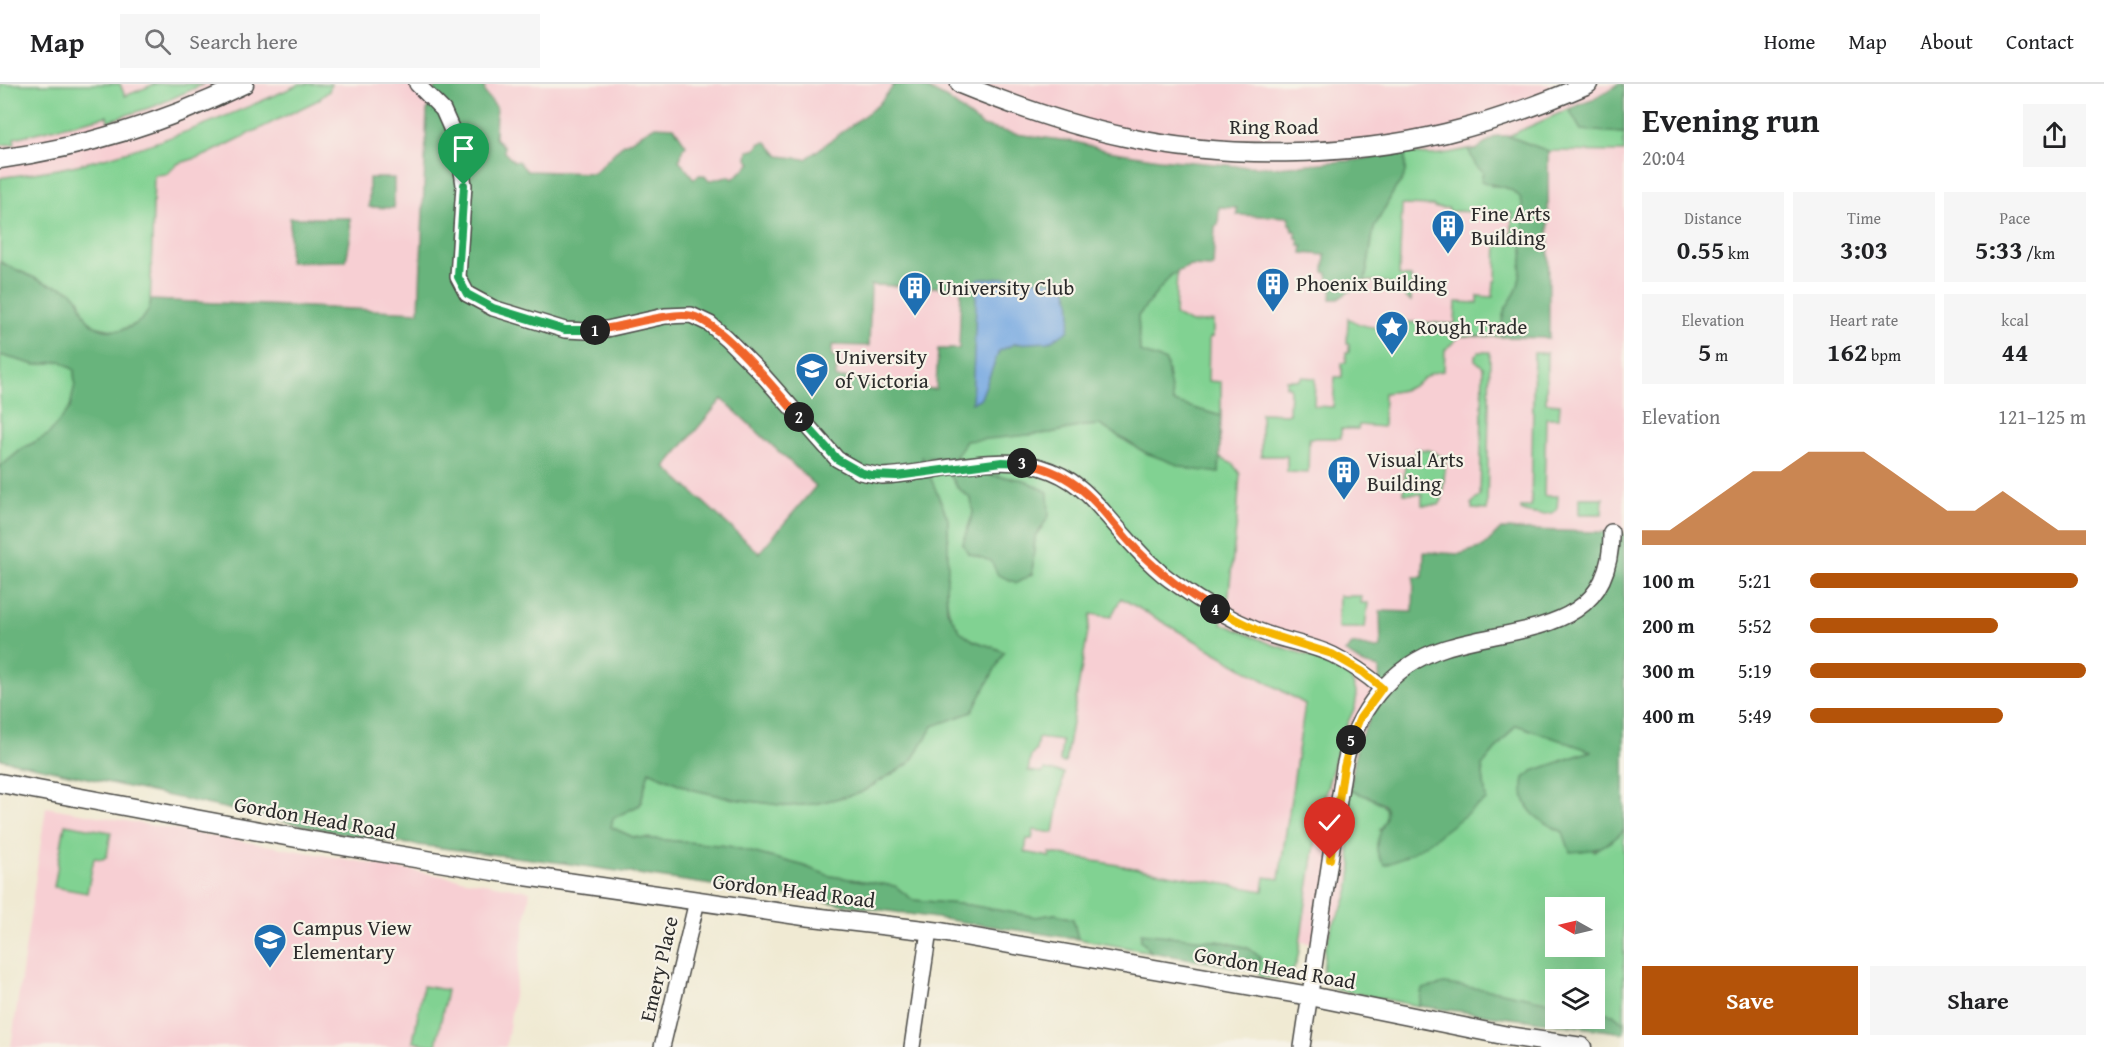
<!DOCTYPE html>
<meta charset="utf-8">
<style>
body{margin:0;font-family:"Gentium Book Plus",serif;background:#f6f6f6;color:#202124;height:100vh;display:flex;flex-direction:column;font-size:22px;white-space:nowrap}
*{box-sizing:border-box;margin:0}
p{font-size:20px;color:#757577}
.icon{flex:none;width:33px;height:33px;fill:none;stroke:currentColor;stroke-width:2;stroke-linecap:round;stroke-linejoin:round}
.map{position:relative;flex:1;overflow:hidden}
.details{display:flex;flex-direction:column;background:#fff;width:480px}
.details>*{flex:none}
.needle{width:39px;rotate:278deg}
.fabs{position:absolute;left:1545px;top:813px;display:grid;gap:12px}
.fabs a{display:grid;place-items:center;width:60px;height:60px;border-radius:0px;background:#fff;box-shadow:0 6px 24px #0002;font-size:30px}
.pin{position:absolute;display:grid;place-items:center;width:51px;height:51px;color:#fff;margin:-62px -26px;border-radius:50% 50% 50% 0;rotate:-45deg;box-shadow:0 0 6px #0007}
.pin .icon{rotate:45deg}
.km{position:absolute;width:30px;height:30px;margin:-15px;border-radius:50%;background:#222;color:#fff;font-size:16px;line-height:30px;text-align:center}
.round{display:grid;place-items:center;flex:none;width:63px;height:63px;border-radius:0px;background:#f6f6f6}
.summary{display:flex;align-items:center;justify-content:space-between;height:102px;padding:0 18px}
h1{font-size:33px;font-weight:700;line-height:45px}
.metrics{display:grid;grid-template-columns:repeat(3,1fr);gap:9px;height:102px;padding:6px 18px}
.metrics div{display:grid;align-content:center;border-radius:0px;background:#f6f6f6;text-align:center}
.metrics b{font-size:26px;font-weight:700}
.metrics small{font-size:16px;font-weight:400}
.metrics p{font-size:16px}
.chart{height:168px;padding:12px 18px}
.chart p{display:flex;justify-content:space-between}
.chart svg{width:100%;height:108px;margin-top:6px;fill:#b45309;opacity:.7}
.button{display:flex;gap:12px;margin-top:auto;padding:12px 18px}
.button a{flex:1;height:69px;border-radius:0px;background:#b45309;color:#fff;font-size:24px;font-weight:700;line-height:69px;text-align:center}
.button a+a{background:#f6f6f6;color:#202124}
ul{padding:0 18px;list-style:none;font-size:20px}
li{display:grid;grid-template-columns:96px 72px 1fr;align-items:center;height:45px}
li i{height:15px;border-radius:8px;background:#b45309}
header{display:flex;align-items:center;gap:36px;box-sizing:border-box;height:84px;padding:0 30px;background:#fff;border-bottom:2px solid #e0e0e0}
header strong{font-size:28px}
nav{display:flex;gap:33px;margin-inline-start:auto;font-size:21px}
.search{width:420px;height:54px;background:#f6f6f6;display:flex;align-items:center;gap:15px;box-sizing:border-box;padding:0 21px;border-radius:0px;color:#757577;font-size:22px}
main{display:flex;flex:1;min-height:0}
.map>svg:first-child{display:block}
.built{fill:#f7cfd3;fill-rule:evenodd}
.green{fill:#81d292;stroke:#567e5e;stroke-width:1.5;fill-rule:evenodd}
.forest{fill:#68b47c;stroke:#4a7054;stroke-width:1.5;fill-rule:evenodd}
.water{fill:#76a8e1;stroke:#506a86;stroke-width:1.5}
.lines{fill:none;stroke-linecap:round;stroke-linejoin:round}
.minor-casing{stroke:#494844;stroke-width:18}
.tertiary-casing{stroke:#494844;stroke-width:21}
.minor{stroke:#fff;stroke-width:15}
.tertiary{stroke:#fff;stroke-width:18}
.split-1-casing{stroke:#fff;stroke-width:12}
.split-2-casing{stroke:#fff;stroke-width:12}
.split-3-casing{stroke:#fff;stroke-width:12}
.split-4-casing{stroke:#fff;stroke-width:12}
.split-5-casing{stroke:#fff;stroke-width:12}
.split-6-casing{stroke:#fff;stroke-width:12}
.split-1{stroke:#22a559;stroke-width:8}
.split-2{stroke:#f0652b;stroke-width:8}
.split-3{stroke:#22a559;stroke-width:8}
.split-4{stroke:#f0652b;stroke-width:8}
.split-5{stroke:#f5b400;stroke-width:8}
.split-6{stroke:#f5b400;stroke-width:8}
.labels{text-anchor:middle;stroke-width:4.5;stroke-linejoin:round;paint-order:stroke}
.street-label{font-size:21px;fill:#2b2b2b;stroke:#f7f3e8}
.poi-label{font-size:21px;fill:#2b2b2b;stroke:#f7f3e8;text-anchor:start}
</style>
<header>
<strong>Map</strong>
<div class="search"><svg class="icon" aria-label="search" viewBox="0 0 24 24"><circle cx="10" cy="10" r="6"/><path d="M15 15l6 6"/></svg>Search here</div>
<nav><a>Home</a><a>Map</a><a>About</a><a>Contact</a></nav>
</header>
<main>
<div class="map">
<svg width="1624" height="963" viewBox="0 0 1624 963">
<rect width="100%" height="100%" fill="#f7f3e8"/>
<filter id="ink" filterUnits="userSpaceOnUse"><feTurbulence type="fractalNoise" baseFrequency=".0167" numOctaves="2"/><feDisplacementMap in="SourceGraphic" scale="12" xChannelSelector="R" yChannelSelector="G"/><feConvolveMatrix kernelMatrix="1 2 1 2 8 2 1 2 1" color-interpolation-filters="sRGB"/></filter>
<filter id="wash" filterUnits="userSpaceOnUse"><feTurbulence type="fractalNoise" baseFrequency=".008" numOctaves="4" result="noise"/><feDisplacementMap in="SourceGraphic" scale="24" xChannelSelector="R" yChannelSelector="G"/><feGaussianBlur stdDeviation="1.35" result="paint"/><feColorMatrix in="noise" values="0 0 0 0 0 0 0 0 0 0 0 0 0 0 0 0 0 1.4 0 .05"/><feComposite in="paint" operator="in"/></filter>
<g filter="url(#wash)">
<rect width="100%" height="100%" fill="#f0ead3"/>
<!-- built -->
<g class="built">
<path d="M 0,0 L 1624,0 L 1624,907 L 1594,896 L 1556,896 L 1555,903 L 0,627 ZM 1556,824 L 1594,824 L 1594,862 L 1556,862 Z"/>
<path d="M 46,723 L 530,807 L 506,963 L 11,963 Z"/>
</g>
<!-- green -->
<g class="green">
<path d="M 0,0 L 120,0 L 125,12 L 155,0 L 204,0 L 155,22 L 108,37 L 107,32 L 14,54 L 15,60 L 0,61 Z"/>
<path d="M 300,0 L 331,0 L 329,7 L 318,16 L 206,71 L 177,80 L 167,90 L 154,91 L 150,225 L 141,238 L 118,247 L 94,242 L 84,231 L 80,216 L 69,206 L 48,200 L 0,178 L 0,94 C 25,90 52,87 77,81 C 154,63 227,33 300,0 Z"/>
<path d="M 1569,25 L 1581,46 L 1624,49 L 1624,68 L 1548,67 L 1508,52 Z"/>
<path d="M 1468,65 C 1475,78 1484,89 1491,102 C 1502,101 1512,104 1520,113 C 1528,122 1522,192 1517,205 C 1514,213 1509,218 1505,225 C 1501,233 1502,244 1502,253 L 1460,252 L 1445,266 L 1444,287 C 1424,289 1428,294 1413,302 C 1405,307 1394,308 1384,309 L 1383,343 L 1359,341 L 1358,345 L 1341,345 L 1341,354 L 1309,354 L 1308,389 L 1287,388 L 1287,372 L 1261,372 L 1261,329 L 1289,330 L 1290,303 L 1286,302 L 1286,296 L 1300,296 L 1301,293 L 1315,294 L 1314,322 L 1333,323 L 1335,293 L 1342,293 L 1342,279 L 1346,279 L 1346,268 L 1349,268 L 1349,260 L 1347,260 L 1348,234 C 1364,245 1383,246 1401,238 L 1455,240 L 1456,218 L 1478,219 L 1478,212 L 1493,213 L 1494,197 L 1496,197 L 1497,150 L 1512,150 L 1512,129 L 1449,127 L 1449,124 L 1434,124 L 1434,122 L 1402,121 L 1399,192 L 1411,193 L 1411,217 C 1404,213 1402,207 1396,203 C 1387,196 1376,197 1365,197 L 1374,144 L 1395,105 L 1403,95 L 1405,88 L 1405,67 C 1427,74 1446,70 1468,65 Z"/>
<path d="M 1177,188 L 1175,231 L 1191,239 L 1213,237 L 1213,253 L 1209,254 L 1208,297 L 1221,298 L 1221,332 L 1173,318 L 1166,277 L 1140,268 L 1138,232 L 1171,191 Z"/>
<path d="M 1479,268 L 1490,268 L 1487,426 L 1472,425 L 1472,419 L 1480,412 L 1483,283 L 1475,276 L 1475,271 Z"/>
<path d="M 1534,269 L 1547,269 L 1546,319 L 1560,320 L 1559,334 L 1546,334 L 1544,412 L 1558,412 L 1557,426 C 1550,432 1530,431 1521,426 L 1521,423 L 1531,423 Z"/>
<path d="M 0,271 L 36,281 L 61,277 L 74,286 L 75,300 L 70,324 L 48,351 L 22,365 L 0,383 Z"/>
<path d="M 1100,341 L 1146,369 L 1219,389 L 1220,374 L 1233,380 L 1240,390 L 1237,436 L 1228,517 L 1221,539 L 1271,560 L 1326,577 L 1350,592 L 1357,610 L 1355,623 L 1342,651 L 1319,733 L 1298,872 C 1293,897 1283,896 1261,893 L 1258,887 L 1260,873 L 1248,864 L 1224,858 L 1141,850 L 1141,856 L 1151,868 L 1078,855 L 1073,835 L 1055,830 L 1036,833 L 969,821 L 913,816 L 895,802 L 830,792 L 801,781 L 728,762 L 633,753 L 611,743 L 613,734 L 640,721 L 649,687 L 690,705 L 734,715 L 788,722 L 814,720 L 860,709 L 910,679 L 933,642 L 972,628 L 1004,568 C 990,561 974,559 962,549 C 935,527 951,469 948,437 C 947,429 941,420 937,412 C 931,399 927,386 921,373 L 939,374 L 958,404 L 971,415 L 973,429 L 963,460 L 968,469 L 1032,490 L 1035,454 L 1049,431 L 1024,396 L 990,391 L 954,373 L 966,356 L 1050,349 L 1083,342 ZM 1121,514 L 1305,620 L 1279,795 L 1265,793 L 1263,807 L 1050,769 L 1050,773 L 1025,768 L 1027,755 L 1032,755 L 1034,746 L 1054,749 L 1064,689 L 1044,686 L 1043,689 L 1028,687 L 1031,672 L 1036,666 L 1038,654 L 1062,657 L 1060,678 L 1065,679 L 1091,530 L 1111,533 Z"/>
<path d="M 1415,365 L 1429,366 L 1446,375 L 1442,416 L 1439,421 L 1422,421 L 1422,410 L 1404,410 L 1405,378 L 1414,378 Z"/>
<path d="M 1579,414 L 1603,414 L 1602,430 L 1579,430 Z"/>
<path d="M 1339,512 L 1362,512 L 1361,519 L 1368,519 L 1365,544 L 1338,544 Z"/>
<path d="M 1515,640 L 1592,667 L 1560,677 L 1546,739 L 1564,748 L 1594,767 L 1618,752 L 1624,746 L 1624,939 L 1613,930 L 1595,928 L 1594,896 L 1556,896 L 1555,919 L 1422,905 L 1419,922 L 1338,906 L 1327,899 L 1323,888 L 1325,865 L 1331,844 L 1344,821 L 1350,802 L 1352,781 L 1344,742 L 1350,706 C 1368,714 1401,719 1380,746 L 1475,724 L 1486,716 L 1482,682 ZM 1556,824 L 1594,824 L 1594,862 L 1556,862 Z"/>
<path d="M 65,740 L 111,748 L 107,772 L 103,775 L 94,774 L 87,809 L 54,803 Z"/>
<path d="M 423,902 L 447,906 L 436,962 L 413,958 Z"/>
</g>
<!-- forest -->
<g class="forest">
<path d="M 436,0 L 484,0 L 485,9 L 496,23 L 495,54 L 504,63 L 504,68 L 514,78 L 518,77 L 527,87 L 594,89 L 621,62 L 655,42 L 674,43 L 686,61 L 682,66 L 681,73 L 679,76 L 694,95 L 699,91 L 704,91 L 708,96 C 718,96 722,92 729,92 L 733,95 L 751,79 L 747,75 L 748,67 L 756,65 L 760,59 L 767,58 L 779,72 L 806,75 L 878,21 L 892,4 L 893,0 L 919,0 L 947,15 L 983,42 L 1016,50 L 1076,58 L 1108,67 L 1159,75 L 1238,82 L 1277,83 L 1356,76 L 1405,67 L 1405,88 L 1403,95 L 1395,105 L 1374,144 L 1365,197 L 1338,215 L 1331,215 L 1332,200 L 1328,199 L 1328,189 L 1324,188 L 1325,171 L 1302,169 L 1303,162 L 1299,162 L 1299,155 L 1296,154 L 1296,147 L 1292,147 L 1292,140 L 1289,140 L 1289,133 L 1237,131 L 1237,124 L 1219,123 L 1218,141 L 1215,142 L 1213,183 L 1189,182 L 1171,191 L 1138,232 L 1140,268 L 1166,277 L 1173,318 L 1221,332 L 1219,389 L 1189,385 L 1146,369 L 1100,341 L 1083,342 L 1050,349 L 966,357 L 955,374 L 990,391 L 1024,396 L 1048,408 L 1049,432 L 1035,454 L 1032,490 L 1017,499 L 998,491 L 991,477 L 968,469 L 963,459 L 973,429 L 971,415 L 958,404 L 940,374 L 922,373 L 948,435 L 948,487 L 946,504 L 947,526 L 960,547 L 974,557 L 993,563 L 1004,568 L 972,628 L 933,642 L 910,679 L 860,709 L 814,720 L 788,722 L 734,715 L 690,705 L 649,687 L 640,721 L 613,734 L 611,743 L 633,753 L 728,762 L 801,781 L 830,792 L 895,802 L 913,816 L 969,821 L 1036,833 L 1055,830 L 1073,835 L 1078,855 L 563,779 L 361,754 L 0,675 L 0,383 L 22,365 L 48,351 L 70,324 L 75,300 L 74,286 L 61,277 L 36,281 L 0,271 L 0,178 C 15,185 31,193 46,199 C 53,202 62,202 69,206 C 84,214 80,234 95,242 C 117,254 149,241 151,216 L 419,228 L 427,27 ZM 871,201 L 961,204 L 959,265 L 938,265 L 936,305 L 867,303 L 867,295 L 836,294 L 837,273 L 832,272 L 832,261 L 869,262 ZM 722,315 L 816,402 L 759,469 L 665,383 Z"/>
<path d="M 1619,0 L 1624,0 L 1624,49 L 1581,46 L 1569,25 L 1592,16 Z"/>
<path d="M 1496,52 L 1508,52 L 1548,67 L 1549,254 L 1502,253 C 1502,245 1501,233 1505,226 C 1509,217 1516,211 1518,202 C 1522,186 1529,121 1518,111 C 1504,99 1496,104 1481,97 L 1483,88 L 1476,82 L 1468,65 L 1476,66 Z"/>
<path d="M 369,94 L 394,94 L 394,124 L 369,123 Z"/>
<path d="M 290,134 L 350,134 L 351,150 L 346,177 L 289,178 Z"/>
<path d="M 1501,445 L 1624,449 L 1624,746 C 1607,764 1594,767 1570,768 L 1563,748 C 1538,736 1518,726 1524,694 L 1533,687 L 1591,667 L 1516,641 L 1482,682 L 1486,716 C 1453,738 1423,769 1385,781 C 1361,758 1399,733 1382,719 C 1376,714 1358,710 1350,706 L 1357,660 L 1380,614 L 1379,584 L 1363,580 L 1345,568 L 1353,560 L 1375,565 L 1381,564 L 1380,527 L 1413,528 L 1414,493 L 1423,493 L 1424,468 L 1460,470 L 1483,463 Z"/>
<path d="M 1141,849 L 1224,858 L 1248,864 L 1260,873 L 1258,887 L 1151,868 L 1141,856 Z"/>
<path d="M 1444,900 L 1497,907 L 1555,919 L 1556,934 L 1594,934 L 1595,928 L 1613,930 L 1624,939 L 1624,949 L 1419,922 L 1422,905 Z"/>
</g>
<!-- water -->
<path class="water" d="M 1014,193 L 1064,199 C 1072,215 1073,230 1068,247 L 1048,258 L 1014,260 L 999,267 L 981,314 L 972,319 L 977,195 Z"/>
</g>
<g filter="url(#ink)">
<g class="lines">
<!-- minor casing -->
<g class="minor-casing">
<g id="minor">
<path d="M 417,0 L 443,26 L 451,44 L 460,74 L 464,101 L 458,193 L 467,210 L 493,224 L 565,246 L 587,247 L 607,245 L 665,232 L 691,231 L 710,240 L 726,254 L 760,288 L 837,375 L 860,388 L 882,392 C 930,390 993,369 1040,383 C 1081,395 1096,420 1123,450 C 1139,468 1156,487 1176,500 C 1201,518 1230,535 1259,547 C 1283,557 1310,560 1333,571 C 1351,580 1367,591 1382,604"/>
<path d="M 662,963 L 697,817"/>
<path d="M 912,963 L 929,847"/>
<path d="M 1302,963 L 1344,683 C 1355,629 1390,581 1445,564 C 1517,541 1613,552 1611,448"/>
</g>
</g>
<!-- tertiary casing -->
<g class="tertiary-casing">
<g id="tertiary">
<path d="M 960,0 C 1014,22 1068,41 1125,53 C 1224,75 1347,73 1446,49 C 1495,37 1542,20 1588,0"/>
<path d="M 0,75 C 86,63 166,38 244,0"/>
<path d="M 0,699 L 313,757 L 511,790 L 804,832 L 941,848 L 1310,912 L 1508,952 L 1582,963"/>
</g>
</g>
<!-- minor -->
<use href="#minor" class="minor"/>
<!-- tertiary -->
<use href="#tertiary" class="tertiary"/>
</g>
</g>
<g class="lines" filter="url(#ink)">
<!-- split-1 casing -->
<g class="split-1-casing">
<path id="split-1" d="M 464,101 L 458,193 L 467,210 L 493,224 L 565,246 L 595,246"/>
</g>
<!-- split-2 casing -->
<g class="split-2-casing">
<path id="split-2" d="M 595,246 C 620,244 671,227 692,232 C 722,239 777,308 799,333"/>
</g>
<!-- split-3 casing -->
<g class="split-3-casing">
<path id="split-3" d="M 799,333 L 837,375 L 860,388 L 871,391 L 897,392 L 1002,378 L 1022,379"/>
</g>
<!-- split-4 casing -->
<g class="split-4-casing">
<path id="split-4" d="M 1022,379 C 1083,389 1099,426 1137,466 C 1160,489 1186,510 1215,525"/>
</g>
<!-- split-5 casing -->
<g class="split-5-casing">
<path id="split-5" d="M 1215,525 L 1259,547 L 1332,570 L 1363,588 L 1382,604 L 1360,634 L 1351,656"/>
</g>
<!-- split-6 casing -->
<g class="split-6-casing">
<path id="split-6" d="M 1330,775 L 1344,683 L 1351,656"/>
</g>
<!-- split-1 -->
<use href="#split-1" class="split-1"/>
<!-- split-2 -->
<use href="#split-2" class="split-2"/>
<!-- split-3 -->
<use href="#split-3" class="split-3"/>
<!-- split-4 -->
<use href="#split-4" class="split-4"/>
<!-- split-5 -->
<use href="#split-5" class="split-5"/>
<!-- split-6 -->
<use href="#split-6" class="split-6"/>
</g>
<!-- icons -->
<defs>
<g id="building-pin" transform="scale(1.725)"><path d="M0 17L-7.5 6A9.5 9.5 0 1 1 7.5 6Z" fill="#1f6fb2" stroke="#f7f3e8"/><path d="M-4-6H4V6H1V3H-1V6H-4ZM-2.5-4.3h1.7v1.8h-1.7ZM.8-4.3h1.7v1.8H.8ZM-2.5-1h1.7V.8h-1.7ZM.8-1h1.7V.8H.8Z" fill="#fff"/></g>
<g id="sight-pin" transform="scale(1.725)"><path d="M0 17L-7.5 6A9.5 9.5 0 1 1 7.5 6Z" fill="#1f6fb2" stroke="#f7f3e8"/><path d="M0-6L1.8-2.2L6-1.7L2.9 1.2L3.7 5.4L0 3.3L-3.7 5.4L-2.9 1.2L-6-1.7L-1.8-2.2Z" fill="#fff"/></g>
<g id="university-pin" transform="scale(1.725)"><path d="M0 17L-7.5 6A9.5 9.5 0 1 1 7.5 6Z" fill="#1f6fb2" stroke="#f7f3e8"/><path d="M0-5L7-2L0 1L-7-2ZM-4 1L0 2.5L4 1V4Q0 6-4 4Z" fill="#fff"/></g>
<g id="school-pin" transform="scale(1.725)"><path d="M0 17L-7.5 6A9.5 9.5 0 1 1 7.5 6Z" fill="#1f6fb2" stroke="#f7f3e8"/><path d="M0-5L7-2L0 1L-7-2ZM-4 1L0 2.5L4 1V4Q0 6-4 4Z" fill="#fff"/></g>
</defs>
<g fill-rule="evenodd">
<use href="#building-pin" x="1448" y="142"/>
<use href="#building-pin" x="1273" y="200"/>
<use href="#building-pin" x="915" y="204"/>
<use href="#sight-pin" x="1392" y="243"/>
<use href="#university-pin" x="812" y="285"/>
<use href="#building-pin" x="1344" y="388"/>
<use href="#school-pin" x="270" y="856"/>
</g>
<g class="labels">
<!-- street labels -->
<g class="street-label">
<text x="1274" y="50">Ring Road</text>
<text transform="translate(315 734) rotate(10)" y="7">Gordon Head Road</text>
<text transform="translate(794 807) rotate(7)" y="7">Gordon Head Road</text>
<text transform="translate(1275 884) rotate(10)" y="7">Gordon Head Road</text>
<text transform="translate(659 885) rotate(-77)" y="7">Emery Place</text>
</g>
<!-- poi labels -->
<g class="poi-label">
<text x="1471" y="137">Fine Arts<tspan x="1471" dy="24">Building</tspan></text>
<text x="1296" y="207">Phoenix Building</text>
<text x="938" y="211">University Club</text>
<text x="1415" y="250">Rough Trade</text>
<text x="835" y="280">University<tspan x="835" dy="24">of Victoria</tspan></text>
<text x="1367" y="383">Visual Arts<tspan x="1367" dy="24">Building</tspan></text>
<text x="293" y="851">Campus View<tspan x="293" dy="24">Elementary</tspan></text>
</g>
</g>
</svg>
<div class="fabs">
<a><svg class="needle" viewBox="-14 -14 28 28"><path d="M0-13l5 13h-10z" fill="#e53935"/><path d="M0 13l5-13h-10z" fill="#757577"/></svg></a>
<a><svg class="icon" aria-label="layers" viewBox="0 0 24 24"><path d="M12 4l9 5-9 5-9-5zM3 14l9 5 9-5"/></svg></a>
</div>
<div class="pin" style="left:464px;top:101px;background:#1e9e55"><svg class="icon" aria-label="arrive" viewBox="0 0 24 24"><path d="M6 21V4h12l-3 4 3 4H6"/></svg></div>
<div class="pin" style="left:1330px;top:775px;background:#d93025"><svg class="icon" aria-label="check" viewBox="0 0 24 24"><path d="M5 12l5 5 9-10"/></svg></div>
<b class="km" style="left:595px;top:246px">1</b>
<b class="km" style="left:799px;top:333px">2</b>
<b class="km" style="left:1022px;top:379px">3</b>
<b class="km" style="left:1215px;top:525px">4</b>
<b class="km" style="left:1351px;top:656px">5</b>
</div>
<section class="details">
<div class="summary"><div><h1>Evening run</h1><p>20:04</p></div><a class="round"><svg class="icon" aria-label="share" viewBox="0 0 24 24"><path d="M12 15V3M7 8l5-5 5 5M5 13v7h14v-7"/></svg></a></div>
<div class="metrics">
<div><p>Distance</p><b>0.55<small> km</small></b></div>
<div><p>Time</p><b>3:03</b></div>
<div><p>Pace</p><b>5:33<small> /km</small></b></div>
</div>
<div class="metrics">
<div><p>Elevation</p><b>5<small> m</small></b></div>
<div><p>Heart rate</p><b>162<small> bpm</small></b></div>
<div><p>kcal</p><b>44</b></div>
</div>
<div class="chart"><p><span>Elevation</span>121–125 m</p>
<svg viewBox="0 0 160 44" preserveAspectRatio="none"><path d="M0 44V38L10 38L20 30L30 22L40 14L50 14L60 6L70 6L80 6L90 14L100 22L110 30L120 30L130 22L140 30L150 38L160 38V44z"/></svg>
</div>
<ul>
<li><b>100 m</b>5:21<i style="width:97%"></i></li>
<li><b>200 m</b>5:52<i style="width:68%"></i></li>
<li><b>300 m</b>5:19<i style="width:100%"></i></li>
<li><b>400 m</b>5:49<i style="width:70%"></i></li>
</ul>
<div class="button"><a>Save</a><a>Share</a></div>
</section>
</main>
